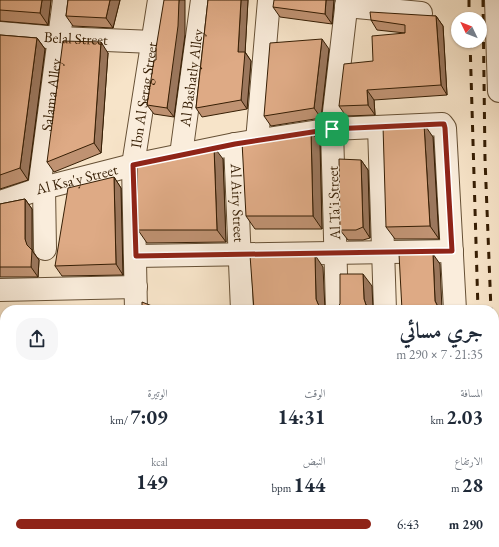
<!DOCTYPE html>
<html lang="ar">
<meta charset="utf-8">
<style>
body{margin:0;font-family:"EB Garamond",Amiri,serif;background:#f6f6f7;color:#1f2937;direction:rtl;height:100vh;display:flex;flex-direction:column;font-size:15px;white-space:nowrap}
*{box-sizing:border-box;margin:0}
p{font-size:13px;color:#747a83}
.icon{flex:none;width:22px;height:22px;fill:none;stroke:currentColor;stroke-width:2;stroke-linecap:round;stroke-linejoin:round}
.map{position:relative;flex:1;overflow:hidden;direction:ltr}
.panel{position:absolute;left:0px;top:305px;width:499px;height:242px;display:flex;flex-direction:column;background:#fff;border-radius:16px 16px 0 0;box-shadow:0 1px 3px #0004;direction:rtl}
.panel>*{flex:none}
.needle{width:26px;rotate:313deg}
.controls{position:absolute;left:451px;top:12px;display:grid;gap:8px}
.controls a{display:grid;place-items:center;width:36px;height:36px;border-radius:50%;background:#fff;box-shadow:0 1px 3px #0004;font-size:20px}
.pin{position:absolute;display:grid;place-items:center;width:34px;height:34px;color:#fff;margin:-17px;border-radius:8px;box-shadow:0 2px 6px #0006}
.round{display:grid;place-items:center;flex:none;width:42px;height:42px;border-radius:16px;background:#f6f6f7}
.overview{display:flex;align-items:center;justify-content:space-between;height:68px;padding:0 16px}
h1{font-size:22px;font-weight:700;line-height:30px}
.figures{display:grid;grid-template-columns:repeat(3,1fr);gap:6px;height:68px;padding:4px 16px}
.figures div{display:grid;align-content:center}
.figures b{font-size:20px;font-weight:700}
.figures small{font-size:11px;font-weight:400}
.figures p{font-size:11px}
ul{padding:0 16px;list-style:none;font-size:13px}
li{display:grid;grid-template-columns:64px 48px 1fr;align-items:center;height:30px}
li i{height:10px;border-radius:5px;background:#8f2418}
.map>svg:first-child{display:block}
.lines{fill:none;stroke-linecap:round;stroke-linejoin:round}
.minor-casing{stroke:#665035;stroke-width:24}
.minor{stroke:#faeddc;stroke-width:22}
.rail{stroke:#361e04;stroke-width:3;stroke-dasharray:7 7;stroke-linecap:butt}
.wall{fill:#bf9272;stroke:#361e04}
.shaded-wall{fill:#9b775d;stroke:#361e04}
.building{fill:#deaa85;stroke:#361e04}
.route-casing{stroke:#fff;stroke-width:8}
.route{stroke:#8f2418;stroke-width:5}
.labels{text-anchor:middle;stroke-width:3;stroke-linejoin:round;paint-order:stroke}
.street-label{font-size:15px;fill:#361e04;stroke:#faeddc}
</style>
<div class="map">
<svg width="499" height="547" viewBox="0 0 499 547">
<rect width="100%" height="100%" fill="#f7e4c9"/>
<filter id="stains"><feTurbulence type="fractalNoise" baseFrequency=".005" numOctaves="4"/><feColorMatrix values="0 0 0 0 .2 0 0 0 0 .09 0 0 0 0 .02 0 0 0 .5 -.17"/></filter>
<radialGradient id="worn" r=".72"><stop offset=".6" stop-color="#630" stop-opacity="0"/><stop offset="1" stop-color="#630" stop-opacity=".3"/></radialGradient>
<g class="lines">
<!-- minor casing -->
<g class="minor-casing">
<g id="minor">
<path d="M 496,0 L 499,91"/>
<path d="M 346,6 L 421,13"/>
<path id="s1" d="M 0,33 L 59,38 L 153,42"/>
<path d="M 379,127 L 385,310"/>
<path d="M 257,141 L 269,0"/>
<path id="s2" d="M 235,144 L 242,310"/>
<path id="s3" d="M 181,155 L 202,0"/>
<path d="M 44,188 L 45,249"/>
<path id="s4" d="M 39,189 L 64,0"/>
<path id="s5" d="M 0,202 L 39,189 L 133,165 L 235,144 L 332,129 L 442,124 L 445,128 L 455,310"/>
<path d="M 136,256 L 452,251"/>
<path d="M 0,290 L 136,287"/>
<path id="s6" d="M 136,310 L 133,165 L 159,0"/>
<path d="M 337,310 L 332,129 L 347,0"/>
<path d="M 0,479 L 5,479"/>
<path d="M 25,542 L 26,547"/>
<path d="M 138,542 L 138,547"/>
<path d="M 250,542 L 250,547"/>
<path d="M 344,542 L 344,547"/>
<path d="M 434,542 L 434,547"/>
<path d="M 469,542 L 469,547"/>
</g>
</g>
<!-- minor -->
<use href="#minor" class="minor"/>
<!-- rail -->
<g class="rail">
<path d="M 469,0 L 469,19"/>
<path d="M 483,0 L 485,159 L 491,310"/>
<path d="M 470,41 L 478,310"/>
<path d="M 494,381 L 499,515"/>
<path d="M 486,542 L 486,547"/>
</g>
</g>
<!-- wall -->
<g class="wall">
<path d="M 0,0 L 51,0 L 48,25 L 0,21 Z"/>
<path d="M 68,0 L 120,0 L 113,28 L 73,26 L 66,16 Z"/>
<path d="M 208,0 L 248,0 L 245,52 L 251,61 L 247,109 L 202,117 L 196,108 Z"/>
<path d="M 334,0 L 332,24 L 280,17 L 273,7 Z"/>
<path d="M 436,16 L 443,26 L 447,95 L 374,100 L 375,115 L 346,116 L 339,106 L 373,61 L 405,33 L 377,30 L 371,20 Z"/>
<path d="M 0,35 L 37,38 L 45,49 L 28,180 L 0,189 Z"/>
<path d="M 185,35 L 174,117 L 154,114 L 147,105 L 156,60 Z"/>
<path d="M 329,49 L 321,118 L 271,126 L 264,116 Z"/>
<path d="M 108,53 L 101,153 L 54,172 L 47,162 Z"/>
<path d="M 433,137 L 439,239 L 395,239 L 386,227 Z"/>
<path d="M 320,144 L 322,229 L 255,229 L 246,216 Z"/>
<path d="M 223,159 L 226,242 L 147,243 L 138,230 Z"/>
<path d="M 361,160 L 368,170 L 370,238 L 363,240 L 348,240 L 340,230 Z"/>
<path d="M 114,177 L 121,188 L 123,275 L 62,276 L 55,266 Z"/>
<path d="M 25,199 L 32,209 L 32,249 L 33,252 L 39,260 L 38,277 L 0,277 L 0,204 Z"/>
<path d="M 0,345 L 5,345 L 5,426 L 0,419 Z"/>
</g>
<!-- shaded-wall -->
<g class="shaded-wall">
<path d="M 42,0 L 51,0 L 48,25 L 40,13 Z"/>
<path d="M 110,0 L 120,0 L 113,28 L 106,18 Z"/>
<path d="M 179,0 L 185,0 L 185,35 L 174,117 L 167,108 Z"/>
<path d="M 241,0 L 248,0 L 245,54 L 245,52 L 251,61 L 247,109 L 241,100 L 238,52 Z"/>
<path d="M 326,0 L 334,0 L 332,24 L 325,14 Z"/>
<path d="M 436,16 L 443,26 L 447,95 L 441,85 Z"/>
<path d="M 37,38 L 45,49 L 28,180 L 20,168 Z"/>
<path d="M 322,39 L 329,49 L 321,118 L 314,108 Z"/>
<path d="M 101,42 L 108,53 L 101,153 L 94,143 Z"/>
<path d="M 367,90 L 374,100 L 375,115 L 368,105 Z"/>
<path d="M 424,124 L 433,137 L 439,239 L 430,226 Z"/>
<path d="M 311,131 L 320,144 L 322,229 L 313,216 Z"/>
<path d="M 214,147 L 223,159 L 226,242 L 217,230 Z"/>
<path d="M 361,160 L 368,170 L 370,238 L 363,227 Z"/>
<path d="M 114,177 L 121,188 L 123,275 L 116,264 Z"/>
<path d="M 25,199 L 32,209 L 32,249 L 33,252 L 39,260 L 38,277 L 31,267 L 25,239 Z"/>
<path d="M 433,254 L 440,264 L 442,310 L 438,307 L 435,301 Z"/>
<path d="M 315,255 L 323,267 L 325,310 L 322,310 L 318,304 L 316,299 Z"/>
<path d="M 363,274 L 372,286 L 373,310 L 366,305 L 364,299 Z"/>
<path d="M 195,542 L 202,542 L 202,547 L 196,547 Z"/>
<path d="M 326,542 L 332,542 L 332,547 L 329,547 Z"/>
<path d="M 417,542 L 423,542 L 422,547 L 418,547 Z"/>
</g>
<!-- building -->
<g class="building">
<path d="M 0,0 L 42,0 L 40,13 L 0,10 Z"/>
<path d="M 68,0 L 110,0 L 106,18 L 66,16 Z"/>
<path d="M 164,0 L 179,0 L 178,26 L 167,108 L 147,105 L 154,60 L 156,60 L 156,48 Z"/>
<path d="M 208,0 L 241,0 L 238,52 L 245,52 L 241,100 L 196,108 Z"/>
<path d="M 274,0 L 326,0 L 325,14 L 273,7 Z"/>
<path d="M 370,12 L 436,16 L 441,85 L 367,90 L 368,105 L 339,106 L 344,64 L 373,61 L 372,36 L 405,33 L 405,25 L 371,20 Z"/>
<path d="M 0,35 L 37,38 L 20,168 L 0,175 Z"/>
<path d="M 322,39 L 314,108 L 264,116 L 270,43 Z"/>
<path d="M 63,41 L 101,42 L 94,143 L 47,162 Z"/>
<path d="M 424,124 L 430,226 L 386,227 L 383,126 Z"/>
<path d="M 311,131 L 313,216 L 246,216 L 242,142 Z"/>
<path d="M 214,147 L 217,230 L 138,230 L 137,163 Z"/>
<path d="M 339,159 L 361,160 L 363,227 L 356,230 L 340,230 Z"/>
<path d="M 114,177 L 116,264 L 55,266 L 68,188 Z"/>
<path d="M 25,199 L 25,239 L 27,245 L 32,250 L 31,267 L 0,267 L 0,204 Z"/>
<path d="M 399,254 L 433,254 L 435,301 L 438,307 L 442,310 L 402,310 Z"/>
<path d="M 250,255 L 315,255 L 316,299 L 318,304 L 322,309 L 327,310 L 254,310 Z"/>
<path d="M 340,274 L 363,274 L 364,299 L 366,305 L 373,310 L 331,310 L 335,309 L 340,304 Z"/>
<path d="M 142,302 L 162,310 L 142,310 Z"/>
<path d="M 65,309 L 123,310 L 65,310 Z"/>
<rect x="0" y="345" width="5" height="73"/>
<path d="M 152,542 L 195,542 L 196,547 L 152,547 Z"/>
<path d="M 254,542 L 326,542 L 330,547 L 250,547 L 254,543 Z"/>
<path d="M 365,542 L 417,542 L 418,545 L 418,547 L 365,547 Z"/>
</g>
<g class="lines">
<!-- route casing -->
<g class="route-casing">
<path id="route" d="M 440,124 L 444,124 L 445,128 L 452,251 L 136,256 L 133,165 L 235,144 L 332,129 Z"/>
</g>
<!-- route -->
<use href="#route" class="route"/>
</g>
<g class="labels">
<!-- street labels -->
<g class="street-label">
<text dy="5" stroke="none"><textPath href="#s1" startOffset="76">Belal Street</textPath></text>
<text dy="5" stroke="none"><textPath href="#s3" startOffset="78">Al Bashatly Alley</textPath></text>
<text dy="5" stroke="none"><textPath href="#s4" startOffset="95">Salama Alley</textPath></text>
<text dy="5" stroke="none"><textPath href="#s6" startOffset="216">Ibn Al Serag Street</textPath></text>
<text dy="5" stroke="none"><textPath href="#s5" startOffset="80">Al Ksa'y Street</textPath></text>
<text dy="5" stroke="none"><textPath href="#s2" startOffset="59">Al Airy Street</textPath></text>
<text transform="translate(334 203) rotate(-92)" y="5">Al Ta'i Street</text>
</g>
</g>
<rect width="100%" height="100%" filter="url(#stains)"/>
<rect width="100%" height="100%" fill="url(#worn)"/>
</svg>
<div class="controls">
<a><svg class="needle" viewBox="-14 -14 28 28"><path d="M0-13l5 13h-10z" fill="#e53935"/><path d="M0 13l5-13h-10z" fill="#747a83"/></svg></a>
</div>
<div class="pin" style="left:332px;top:129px;background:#1e9e55"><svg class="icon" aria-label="arrive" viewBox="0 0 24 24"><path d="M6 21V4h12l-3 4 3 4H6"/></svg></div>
<section class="panel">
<div class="overview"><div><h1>جري مسائي</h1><p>21:35 · 7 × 290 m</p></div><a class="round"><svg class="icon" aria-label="share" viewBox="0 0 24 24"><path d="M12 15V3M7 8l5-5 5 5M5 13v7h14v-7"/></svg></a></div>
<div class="figures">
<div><p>المسافة</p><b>2.03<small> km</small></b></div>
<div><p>الوقت</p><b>14:31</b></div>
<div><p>الوتيرة</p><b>7:09<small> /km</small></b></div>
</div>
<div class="figures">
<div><p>الارتفاع</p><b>28<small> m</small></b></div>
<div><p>النبض</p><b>144<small> bpm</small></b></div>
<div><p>kcal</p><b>149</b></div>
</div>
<ul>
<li><b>290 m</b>6:43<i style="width:100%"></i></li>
</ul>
</section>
</div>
